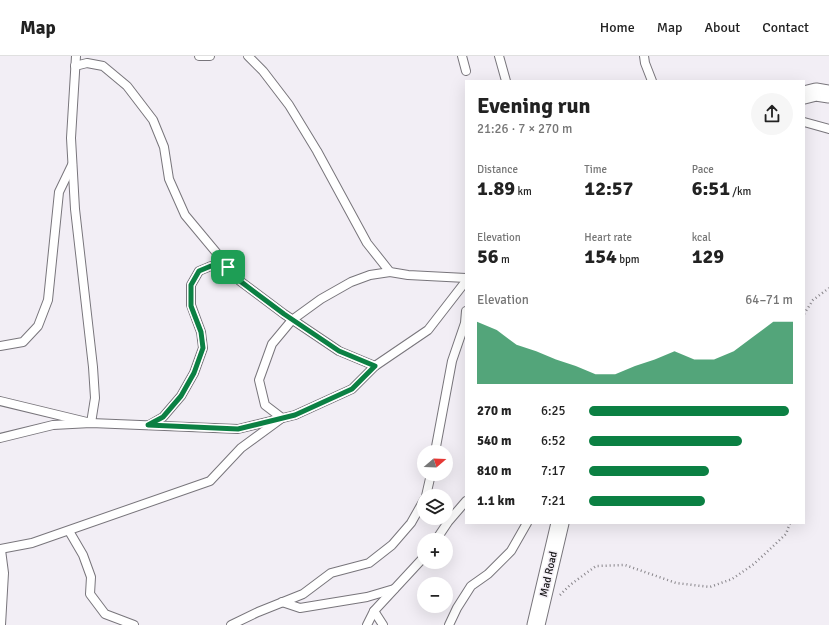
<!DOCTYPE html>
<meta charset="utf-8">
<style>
body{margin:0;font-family:Signika,sans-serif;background:#f6f6f6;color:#222;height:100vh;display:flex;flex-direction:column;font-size:15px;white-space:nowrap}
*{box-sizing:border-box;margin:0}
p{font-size:13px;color:#767676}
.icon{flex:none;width:22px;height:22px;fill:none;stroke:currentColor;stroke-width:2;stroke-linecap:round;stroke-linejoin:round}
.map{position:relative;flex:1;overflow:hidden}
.drawer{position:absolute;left:465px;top:24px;width:340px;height:444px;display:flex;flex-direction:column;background:#fff;border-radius:0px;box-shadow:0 4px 16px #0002}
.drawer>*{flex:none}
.needle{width:26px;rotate:71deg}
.fabs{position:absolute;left:417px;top:389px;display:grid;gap:8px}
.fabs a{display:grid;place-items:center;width:36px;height:36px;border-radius:50%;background:#fff;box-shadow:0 4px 16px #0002;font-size:20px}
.pin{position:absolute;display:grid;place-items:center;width:34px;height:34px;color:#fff;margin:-17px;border-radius:8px;box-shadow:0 2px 6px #0006}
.round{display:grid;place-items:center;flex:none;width:42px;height:42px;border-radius:21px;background:#f6f6f6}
.overview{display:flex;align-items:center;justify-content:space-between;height:68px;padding:0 12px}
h1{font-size:22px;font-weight:800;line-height:30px}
.figures{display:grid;grid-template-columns:repeat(3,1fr);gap:6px;height:68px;padding:4px 12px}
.figures div{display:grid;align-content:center}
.figures b{font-size:20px;font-weight:800}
.figures small{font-size:11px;font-weight:400}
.figures p{font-size:11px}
.chart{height:112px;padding:8px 12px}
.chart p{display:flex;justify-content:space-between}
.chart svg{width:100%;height:72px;margin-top:4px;fill:#0b8043;opacity:.7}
ul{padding:0 12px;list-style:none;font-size:13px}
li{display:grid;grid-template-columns:64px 48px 1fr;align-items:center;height:30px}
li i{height:10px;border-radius:5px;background:#0b8043}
header{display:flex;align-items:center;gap:24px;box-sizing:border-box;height:56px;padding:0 20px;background:#fff;border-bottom:1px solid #e0e0e0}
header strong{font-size:19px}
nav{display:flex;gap:22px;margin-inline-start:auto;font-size:14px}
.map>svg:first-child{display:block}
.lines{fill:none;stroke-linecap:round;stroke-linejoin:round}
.service-casing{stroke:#78757b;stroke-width:10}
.minor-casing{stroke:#78757b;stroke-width:19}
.path{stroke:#88858a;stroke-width:2.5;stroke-dasharray:1 3;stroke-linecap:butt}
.service{stroke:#fff;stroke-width:8}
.minor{stroke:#fff;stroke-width:17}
.route-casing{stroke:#fff;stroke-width:8}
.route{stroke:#0b8043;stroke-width:5}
.labels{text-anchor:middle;stroke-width:3;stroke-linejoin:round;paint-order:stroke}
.street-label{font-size:11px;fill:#151416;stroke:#f2eef5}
</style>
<header>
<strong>Map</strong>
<nav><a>Home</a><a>Map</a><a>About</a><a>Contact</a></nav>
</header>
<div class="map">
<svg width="829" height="569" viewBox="0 0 829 569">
<rect width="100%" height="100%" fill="#f2eef5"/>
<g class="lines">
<!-- service casing -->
<g class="service-casing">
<g id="service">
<path d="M 199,0 L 210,0"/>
<path d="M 248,0 L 263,15 L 289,49 L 317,95 L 367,187 L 390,216 L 408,219 L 466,222"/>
<path d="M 462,0 L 466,15"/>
<path d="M 499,0 L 506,25"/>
<path d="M 644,0 L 645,7 L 652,25"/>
<path d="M 75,10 L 87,7 L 103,10 L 127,30 L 153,64 L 164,91 L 169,123 L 185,159 L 240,225 L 284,258 L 339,295 L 375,310"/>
<path d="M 804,66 L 829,73"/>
<path d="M 0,290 L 23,286 L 38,270 L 48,244 L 59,136 L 72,109"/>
<path d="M 0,345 L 91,367 L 95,342 L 93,311 L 75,153 L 71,82 L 76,0"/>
<path d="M 149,369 L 163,361 L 181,340 L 194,317 L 203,292 L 201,276 L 191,249 L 191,229 L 199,215 L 211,210 L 228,211"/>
<path d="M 0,382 L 53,369 L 91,367 L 238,373 L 295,359 L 352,333 L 375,310 L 428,274 L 466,225"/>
<path d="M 435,396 L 452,305 L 465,267 L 466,255"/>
<path d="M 426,440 L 431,418"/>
<path d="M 69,475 L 83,499 L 91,521 L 90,538 L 105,558 L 134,569"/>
<path d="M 436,484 L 448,466 L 466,445"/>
<path d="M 0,493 L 32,487 L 210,425 L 241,392 L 282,362 L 265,349 L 259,324 L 272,288 L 292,264 L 321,243 L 351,226 L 370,219 L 390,216"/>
<path d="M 282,546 L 300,552 L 367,541 L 394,533"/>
<path d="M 374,555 L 383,569"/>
<path d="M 1,569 L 4,517 L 1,494"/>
<path d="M 231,569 L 258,556 L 303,538 L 331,517 L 369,507 L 392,489 L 411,467 L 424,444"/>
<path d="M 367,569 L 374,555 L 424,501"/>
<path d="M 449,569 L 457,552 L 471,530 L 488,518 L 511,495 L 527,467"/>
</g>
</g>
<!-- minor casing -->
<g class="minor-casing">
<g id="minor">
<path d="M 804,39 L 816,36 L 829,38"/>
<path d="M 536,569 L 560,467"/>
</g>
</g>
<!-- path -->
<g class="path">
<path d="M 804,258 L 813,244 L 829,232"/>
<path d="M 560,539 L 570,529 L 596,510 L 625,509 L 676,527 L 710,531 L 732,523 L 754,508 L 786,478 L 790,467"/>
</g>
<!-- service -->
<use href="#service" class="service"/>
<!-- minor -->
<use href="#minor" class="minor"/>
</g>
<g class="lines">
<!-- route casing -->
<g class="route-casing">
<path id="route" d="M 211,210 L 228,211 L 240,225 L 284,258 L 339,295 L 375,310 L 352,333 L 295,359 L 238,373 L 148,369 L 163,361 L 181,340 L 194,317 L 203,292 L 201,276 L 191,250 L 191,229 L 199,215 Z"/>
</g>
<!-- route -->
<use href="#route" class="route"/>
</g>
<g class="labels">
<!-- street labels -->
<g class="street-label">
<text transform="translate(548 518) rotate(-77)" y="4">Mad Road</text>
</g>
</g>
</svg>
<div class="fabs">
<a><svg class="needle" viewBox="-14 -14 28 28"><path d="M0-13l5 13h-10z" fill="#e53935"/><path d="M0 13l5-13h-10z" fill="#767676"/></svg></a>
<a><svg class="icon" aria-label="layers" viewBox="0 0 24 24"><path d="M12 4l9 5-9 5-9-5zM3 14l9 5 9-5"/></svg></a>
<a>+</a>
<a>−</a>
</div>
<div class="pin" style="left:228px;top:211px;background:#1e9e55"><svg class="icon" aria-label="arrive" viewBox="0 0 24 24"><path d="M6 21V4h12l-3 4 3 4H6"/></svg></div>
<section class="drawer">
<div class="overview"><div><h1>Evening run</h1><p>21:26 · 7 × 270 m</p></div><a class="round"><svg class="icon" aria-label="share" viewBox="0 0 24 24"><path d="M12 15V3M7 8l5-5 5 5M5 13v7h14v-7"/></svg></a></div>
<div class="figures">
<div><p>Distance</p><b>1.89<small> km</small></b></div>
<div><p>Time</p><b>12:57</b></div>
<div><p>Pace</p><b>6:51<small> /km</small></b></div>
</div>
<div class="figures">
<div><p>Elevation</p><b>56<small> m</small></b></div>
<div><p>Heart rate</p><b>154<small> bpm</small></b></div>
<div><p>kcal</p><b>129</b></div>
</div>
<div class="chart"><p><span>Elevation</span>64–71 m</p>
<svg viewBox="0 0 160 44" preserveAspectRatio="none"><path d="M0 44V6L10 11L20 20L30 24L40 29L50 33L60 38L70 38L80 33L90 29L100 24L110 29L120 29L130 24L140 15L150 6L160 6V44z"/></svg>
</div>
<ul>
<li><b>270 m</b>6:25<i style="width:98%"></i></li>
<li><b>540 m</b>6:52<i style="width:75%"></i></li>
<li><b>810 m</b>7:17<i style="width:59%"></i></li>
<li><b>1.1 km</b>7:21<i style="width:57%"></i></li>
</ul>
</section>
</div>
